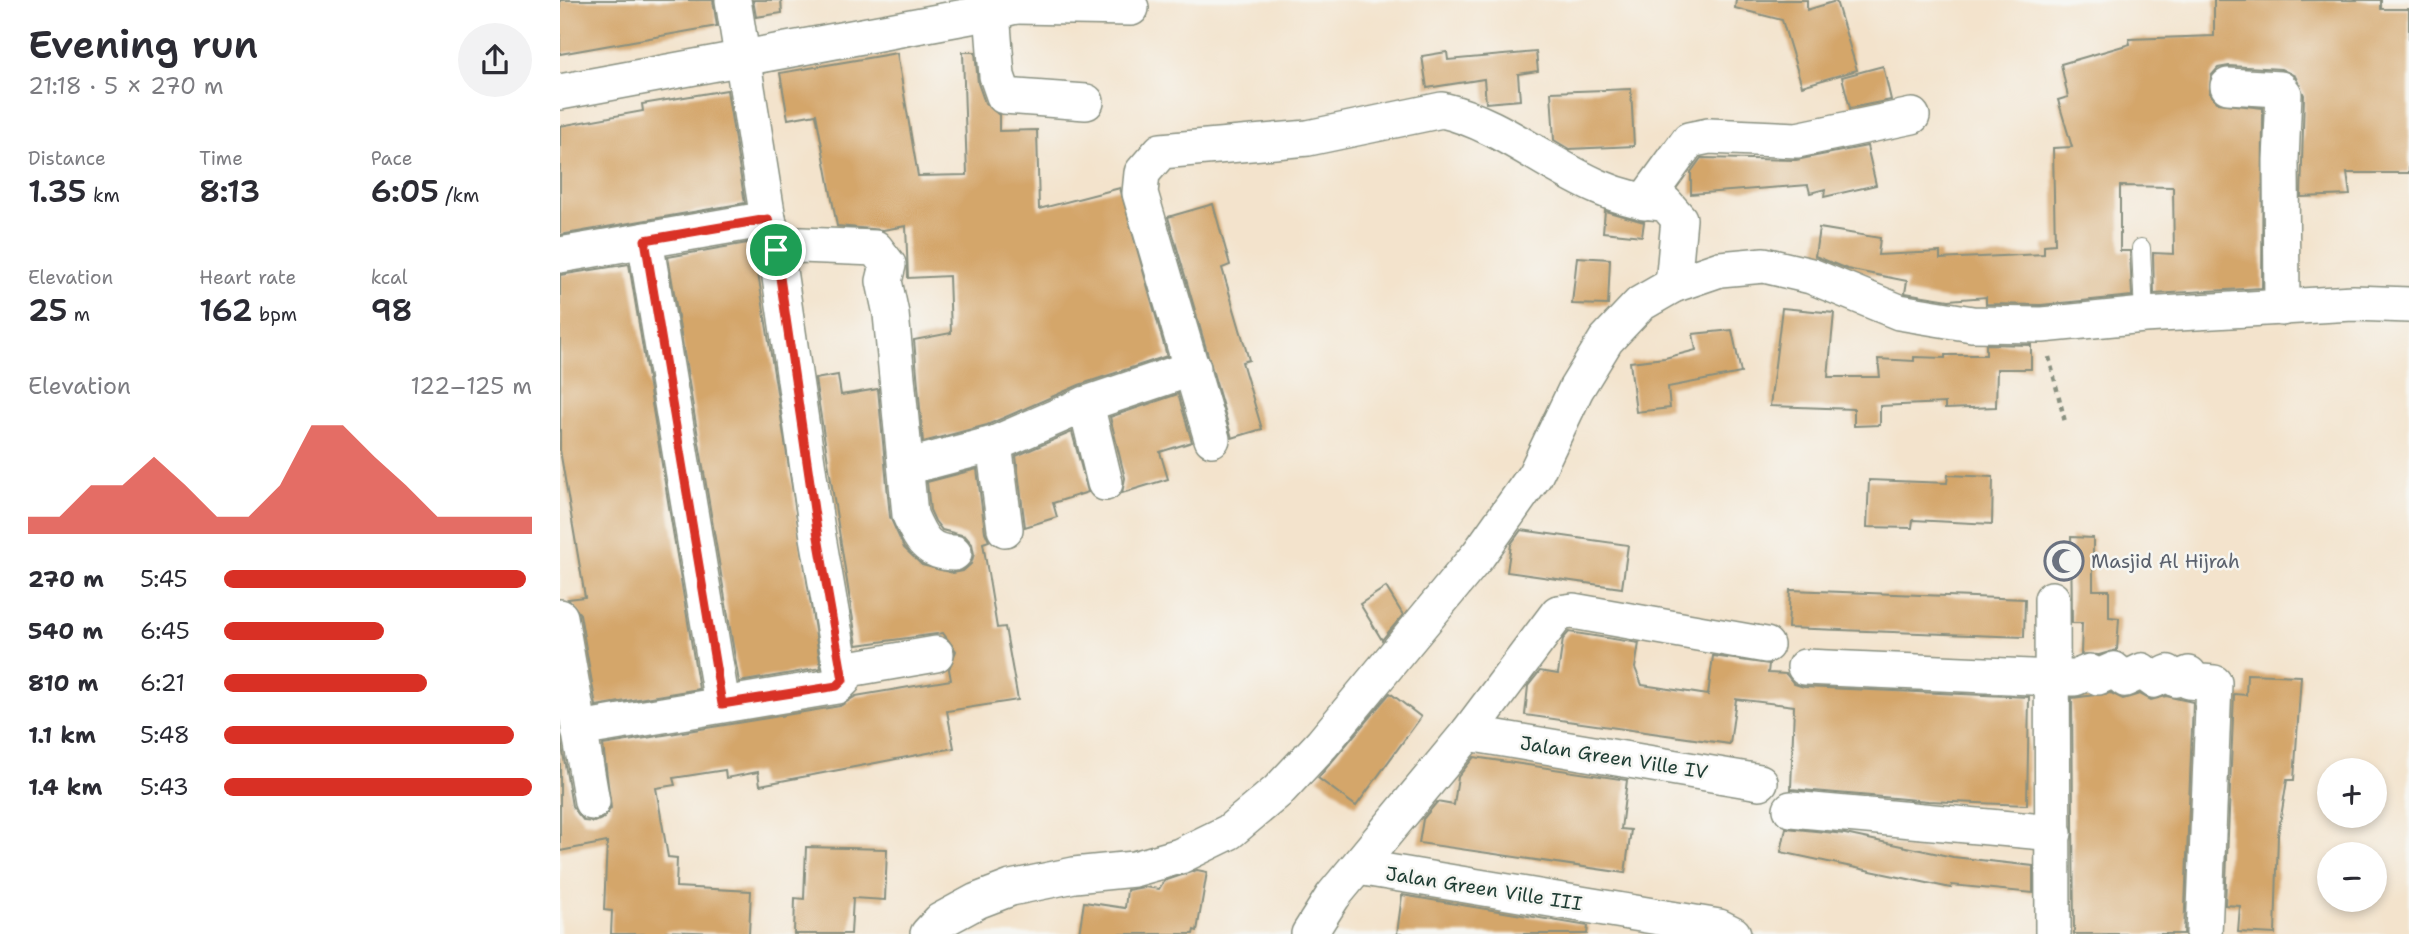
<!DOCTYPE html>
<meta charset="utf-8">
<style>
body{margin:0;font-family:"Shantell Sans",sans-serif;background:#f2f2f3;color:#2b2b33;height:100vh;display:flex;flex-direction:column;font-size:26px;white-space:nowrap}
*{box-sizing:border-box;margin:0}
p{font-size:23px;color:#7c7c81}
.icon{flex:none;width:38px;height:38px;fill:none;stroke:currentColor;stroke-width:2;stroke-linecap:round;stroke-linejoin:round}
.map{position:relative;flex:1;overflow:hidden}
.drawer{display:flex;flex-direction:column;background:#fff;width:560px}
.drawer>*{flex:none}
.controls{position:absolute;left:1757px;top:758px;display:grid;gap:14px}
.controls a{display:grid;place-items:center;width:70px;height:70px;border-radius:50%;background:#fff;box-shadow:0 4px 10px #0003;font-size:35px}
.pin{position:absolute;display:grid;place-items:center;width:60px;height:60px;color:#fff;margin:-30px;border:4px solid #fff;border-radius:50%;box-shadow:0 2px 7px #0007}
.round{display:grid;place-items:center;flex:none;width:74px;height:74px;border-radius:37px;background:#f2f2f3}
.headline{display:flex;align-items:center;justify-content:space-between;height:119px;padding:0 28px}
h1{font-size:38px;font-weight:600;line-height:52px}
.metrics{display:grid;grid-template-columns:repeat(3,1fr);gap:10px;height:119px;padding:7px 28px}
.metrics div{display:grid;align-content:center}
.metrics b{font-size:30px;font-weight:600}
.metrics small{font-size:19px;font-weight:400}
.metrics p{font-size:19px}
.chart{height:196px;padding:14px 28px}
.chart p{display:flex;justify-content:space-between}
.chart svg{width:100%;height:126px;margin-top:7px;fill:#d93025;opacity:.7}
ul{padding:0 28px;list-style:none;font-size:23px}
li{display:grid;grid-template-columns:112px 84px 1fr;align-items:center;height:52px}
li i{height:18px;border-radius:9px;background:#d93025}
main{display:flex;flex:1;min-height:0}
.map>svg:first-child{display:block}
.building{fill:#d4a66a}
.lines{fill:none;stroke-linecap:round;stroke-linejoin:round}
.lane-casing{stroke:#899080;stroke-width:20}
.street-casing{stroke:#899080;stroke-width:38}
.path{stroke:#899080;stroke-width:4.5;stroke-dasharray:5 5;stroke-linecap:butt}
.lane{stroke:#fff;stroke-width:18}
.street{stroke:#fff;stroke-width:35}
.route-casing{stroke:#fff;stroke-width:14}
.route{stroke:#d93025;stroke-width:9}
.labels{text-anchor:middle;stroke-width:5;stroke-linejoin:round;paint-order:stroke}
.worship-label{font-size:19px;fill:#5b616d;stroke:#f6f6f2;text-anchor:start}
.street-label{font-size:19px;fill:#1f3d34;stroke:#f6f6f2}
</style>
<main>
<section class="drawer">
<div class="headline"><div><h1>Evening run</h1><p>21:18 · 5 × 270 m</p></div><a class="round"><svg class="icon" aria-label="share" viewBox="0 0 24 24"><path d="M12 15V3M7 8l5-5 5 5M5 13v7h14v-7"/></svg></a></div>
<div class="metrics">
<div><p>Distance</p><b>1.35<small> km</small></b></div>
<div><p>Time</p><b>8:13</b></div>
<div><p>Pace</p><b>6:05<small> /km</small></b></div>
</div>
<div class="metrics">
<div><p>Elevation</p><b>25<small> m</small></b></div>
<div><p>Heart rate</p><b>162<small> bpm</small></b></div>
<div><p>kcal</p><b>98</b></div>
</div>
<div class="chart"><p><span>Elevation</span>122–125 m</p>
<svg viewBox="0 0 160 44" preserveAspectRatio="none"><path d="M0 44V38L10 38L20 27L30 27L40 17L50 27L60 38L70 38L80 27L90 6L100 6L110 17L120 27L130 38L140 38L150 38L160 38V44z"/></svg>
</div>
<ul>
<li><b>270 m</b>5:45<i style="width:98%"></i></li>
<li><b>540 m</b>6:45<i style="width:52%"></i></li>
<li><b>810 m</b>6:21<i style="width:66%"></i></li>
<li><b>1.1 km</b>5:48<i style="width:94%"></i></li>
<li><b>1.4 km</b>5:43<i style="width:100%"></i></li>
</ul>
</section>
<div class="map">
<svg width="1849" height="934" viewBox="0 0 1849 934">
<rect width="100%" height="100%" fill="#f6f6f2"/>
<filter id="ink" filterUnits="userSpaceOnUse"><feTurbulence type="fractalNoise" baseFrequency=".0143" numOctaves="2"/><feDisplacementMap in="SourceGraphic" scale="14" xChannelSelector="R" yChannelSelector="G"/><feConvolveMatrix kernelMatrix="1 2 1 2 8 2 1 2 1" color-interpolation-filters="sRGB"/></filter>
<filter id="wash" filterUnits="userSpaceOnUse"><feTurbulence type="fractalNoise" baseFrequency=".00686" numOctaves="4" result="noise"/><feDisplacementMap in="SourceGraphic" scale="28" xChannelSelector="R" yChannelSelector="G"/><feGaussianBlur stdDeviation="1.57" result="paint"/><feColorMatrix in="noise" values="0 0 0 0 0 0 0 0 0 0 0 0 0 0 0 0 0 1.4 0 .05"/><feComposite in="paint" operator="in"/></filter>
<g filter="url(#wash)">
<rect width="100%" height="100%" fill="#f3e3cc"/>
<g id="blocks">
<!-- building -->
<g class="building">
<path d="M 0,0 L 153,0 L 157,26 L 0,54 Z"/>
<path d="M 193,0 L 221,0 L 222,13 L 196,17 Z"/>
<path d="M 1176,0 L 1247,0 L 1247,10 L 1276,1 L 1297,70 L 1242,86 L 1222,20 L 1175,8 Z"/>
<path d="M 1654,0 L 1821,0 L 1821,9 L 1849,9 L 1849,173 L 1787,173 L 1790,195 L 1741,197 L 1744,95 L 1735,76 L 1721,69 L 1669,66 L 1658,68 L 1651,76 L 1650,94 L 1658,103 L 1703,108 L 1702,288 L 1594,294 L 1593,253 L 1614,254 L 1613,187 L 1560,186 L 1560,251 L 1570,251 L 1572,296 L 1481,305 L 1426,304 L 1426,297 L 1389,300 L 1345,293 L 1347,281 L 1287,269 L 1255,256 L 1259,228 L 1320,238 L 1318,255 L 1380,252 L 1380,259 L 1484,254 L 1484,245 L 1495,244 L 1493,148 L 1512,147 L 1498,100 L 1508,97 L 1501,64 L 1570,44 L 1569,39 L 1654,36 Z"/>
<path d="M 403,52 L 415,52 L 418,83 L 425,103 L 439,115 L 439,131 L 477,130 L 479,209 L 560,188 L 607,356 L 519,385 L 427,425 L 363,442 L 354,340 L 391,333 L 389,276 L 348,278 L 346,226 L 323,230 L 277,226 L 256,114 L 228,119 L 220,73 L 337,53 L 358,176 L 407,175 Z"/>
<path d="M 887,52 L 888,60 L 976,52 L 978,71 L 958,74 L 960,100 L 926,103 L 924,79 L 867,88 L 862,56 Z"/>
<path d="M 1323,66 L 1331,100 L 1290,108 L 1282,77 Z"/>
<path d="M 1071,89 L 1074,146 L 1009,149 L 994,140 L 991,92 Z"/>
<path d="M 167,90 L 185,203 L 0,235 L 0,126 L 83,111 L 82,104 Z"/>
<path d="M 1307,146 L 1316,185 L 1264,197 L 1265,189 L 1250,193 L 1248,185 L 1131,194 L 1131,172 L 1141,158 L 1236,160 Z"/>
<path d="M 653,204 L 670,265 L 662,268 L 689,360 L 682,362 L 702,429 L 672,438 L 608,217 Z"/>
<path d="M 1045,211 L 1084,222 L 1082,236 L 1043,232 Z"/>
<path d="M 193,242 L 261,668 L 179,682 L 108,257 Z"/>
<path d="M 1017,257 L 1050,259 L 1048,305 L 1012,304 Z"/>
<path d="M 69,264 L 139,689 L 36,706 L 20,614 L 8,599 L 25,597 L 0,450 L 0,275 Z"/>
<path d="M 1222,308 L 1274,313 L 1268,377 L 1320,377 L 1318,359 L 1354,361 L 1354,357 L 1385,358 L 1385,355 L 1426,355 L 1426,344 L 1471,345 L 1471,369 L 1437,369 L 1436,407 L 1385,409 L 1385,403 L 1320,406 L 1320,425 L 1294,426 L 1294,409 L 1210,406 Z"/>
<path d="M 1172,330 L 1181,373 L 1108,387 L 1110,408 L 1076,412 L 1070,362 L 1105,358 L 1136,350 L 1133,334 Z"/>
<path d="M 278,375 L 281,395 L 318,389 L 330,517 L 344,548 L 362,565 L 393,573 L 403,571 L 411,564 L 414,554 L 412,544 L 405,536 L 382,530 L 375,521 L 370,510 L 367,482 L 417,469 L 425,532 L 429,541 L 423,543 L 437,628 L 445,627 L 458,700 L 387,711 L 394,748 L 200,785 L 198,772 L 166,778 L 165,770 L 113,778 L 115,785 L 96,788 L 108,857 L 117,858 L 116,887 L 191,891 L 189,934 L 106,931 L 106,934 L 51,934 L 52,911 L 44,910 L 47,842 L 0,851 L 0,735 L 12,806 L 24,821 L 35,822 L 44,818 L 51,808 L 43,745 L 280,706 L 296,696 L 391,680 L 389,669 L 396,651 L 383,633 L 297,645 L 255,379 Z"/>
<path d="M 618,394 L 632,442 L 600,452 L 608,479 L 562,493 L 565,478 L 550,417 Z"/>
<path d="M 512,432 L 528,492 L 493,503 L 497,517 L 465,527 L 456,456 Z"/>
<path d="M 1388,475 L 1433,477 L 1432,524 L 1353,520 L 1352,528 L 1307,527 L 1309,480 L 1387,483 Z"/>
<path d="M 961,530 L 1068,545 L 1062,588 L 947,572 L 951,544 Z"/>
<path d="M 1511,537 L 1533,538 L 1533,590 L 1549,590 L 1549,617 L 1559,618 L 1557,650 L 1539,655 L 1521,654 L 1522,623 L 1512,623 Z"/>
<path d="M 826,587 L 843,615 L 822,640 L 800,604 Z"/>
<path d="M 1230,590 L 1465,599 L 1464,637 L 1228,628 Z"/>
<path d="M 1009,632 L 1079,643 L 1075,668 L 1082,685 L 1096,687 L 1148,695 L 1153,656 L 1209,664 L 1208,673 L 1226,674 L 1234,684 L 1244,687 L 1469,697 L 1467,805 L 1368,801 L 1231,789 L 1234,706 L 1176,699 L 1170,744 L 965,715 L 968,686 L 980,671 L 998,674 L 1003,639 Z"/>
<path d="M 1687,674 L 1741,676 L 1734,780 L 1727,780 L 1718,835 L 1715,934 L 1678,932 L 1680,906 L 1665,905 L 1674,694 L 1686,695 Z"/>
<path d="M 830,693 L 861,717 L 796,806 L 758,778 Z"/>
<path d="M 1551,693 L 1563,699 L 1580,694 L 1591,700 L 1606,696 L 1633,702 L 1624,934 L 1514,934 L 1512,698 Z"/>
<path d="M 914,757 L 1067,780 L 1061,829 L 1071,830 L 1065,873 L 859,843 L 863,819 L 877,802 L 894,805 L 898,777 Z"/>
<path d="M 1226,828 L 1285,834 L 1393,857 L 1473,866 L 1473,893 L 1392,885 L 1391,888 L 1221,852 Z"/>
<path d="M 246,847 L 327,849 L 325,900 L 293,898 L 291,934 L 234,934 L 235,898 L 244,899 Z"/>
<path d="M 637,870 L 647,872 L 637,931 L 634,930 L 633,934 L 519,934 L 524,902 L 565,908 L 567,890 L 584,887 L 599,889 L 604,881 Z"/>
<path d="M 842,895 L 1028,926 L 1027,934 L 837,934 Z"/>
</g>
</g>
</g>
<g filter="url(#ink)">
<use href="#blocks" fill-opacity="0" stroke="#899080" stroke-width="2"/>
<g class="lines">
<!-- lane casing -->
<g class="lane-casing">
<path id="lane" d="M 1581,248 L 1584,315"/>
</g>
<!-- street casing -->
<g class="street-casing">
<g id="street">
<path d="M 455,6 L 571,8"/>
<path d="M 432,12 L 437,76 L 444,96 L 526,102"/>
<path d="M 1668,86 L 1720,89 L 1724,94 L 1721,160 L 1722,308"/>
<path d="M 0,92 L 432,12 L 455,6 L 460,0"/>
<path d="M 1084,202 L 1129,140 L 1149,136 L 1237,140 L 1352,116"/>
<path d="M 85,240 L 162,704"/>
<path d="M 216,250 L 241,245 L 315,248 L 328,265 L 324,281 L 331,314 L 350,515 C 360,538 367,553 394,553"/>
<path d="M 0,255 L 208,219"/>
<path d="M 526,404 L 545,483"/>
<path d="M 652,439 L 580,193 L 582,173 L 601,151 L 748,138 L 882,110 C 961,128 1021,201 1105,203 L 1119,219 L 1113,285"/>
<path d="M 434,444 L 445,529"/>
<path d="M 346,467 L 434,444 L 526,404 L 633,368"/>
<path d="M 1492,599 L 1493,934"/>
<path d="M 0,617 L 32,802"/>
<path d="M 1245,667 L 1493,678 L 1515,678 L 1529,672 L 1538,677 L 1554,670 L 1565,679 L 1582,671 L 1594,680 L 1608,673 L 1616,679 L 1629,674 L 1629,681 L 1654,683 L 1644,934"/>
<path d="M 283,670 L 376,654"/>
<path d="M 19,729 L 277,686 L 283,680 L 258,537 L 216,250 L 208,219 L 173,0"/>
<path d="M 908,733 L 1200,782"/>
<path d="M 1231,809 L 1494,833"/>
<path d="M 798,867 L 1159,927 L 1173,934"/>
<path d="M 368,934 L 380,921 L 417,901 L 451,888 L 514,875 L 574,869 L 620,856 L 669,832 L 718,791 L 762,744 L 919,554 L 975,475 L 1016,389 L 1046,340 L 1080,304 L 1113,285 L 1160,269 L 1204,265 L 1251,276 L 1339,312 L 1412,324 L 1482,325 L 1584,315 L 1793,303 L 1849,305"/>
<path d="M 749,934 L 773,896 L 908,733 L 998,613 L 1013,611 L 1206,645"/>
</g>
</g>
<!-- path -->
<path class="path" d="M 1489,357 L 1505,422"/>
<!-- lane -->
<use href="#lane" class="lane"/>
<!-- street -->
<use href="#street" class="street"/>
</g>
</g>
<g class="lines" filter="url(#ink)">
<!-- route casing -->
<g class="route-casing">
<path id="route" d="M 208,219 L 216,250 L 258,537 L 283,680 L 277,686 L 162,704 L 85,240 Z"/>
</g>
<!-- route -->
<use href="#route" class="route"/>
</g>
<!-- icons -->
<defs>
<g id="mosque-ring" transform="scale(2.0125)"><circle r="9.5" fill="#f6f6f2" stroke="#6b7280" stroke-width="1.5"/><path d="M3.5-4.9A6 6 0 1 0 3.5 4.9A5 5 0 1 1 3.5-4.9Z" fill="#6b7280"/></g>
</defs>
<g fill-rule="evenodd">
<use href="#mosque-ring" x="1504" y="561"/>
</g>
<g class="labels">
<!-- worship labels -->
<g class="worship-label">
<text x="1531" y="568">Masjid Al Hijrah</text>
</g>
<!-- street labels -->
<g class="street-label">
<text transform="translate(1054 757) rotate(9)" y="7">Jalan Green Ville IV</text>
<text transform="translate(924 888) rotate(9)" y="7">Jalan Green Ville III</text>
</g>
</g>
</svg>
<div class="controls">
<a>+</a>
<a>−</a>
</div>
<div class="pin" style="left:216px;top:250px;background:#1e9e55"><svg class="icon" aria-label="arrive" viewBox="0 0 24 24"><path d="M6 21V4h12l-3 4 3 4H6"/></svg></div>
</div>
</main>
